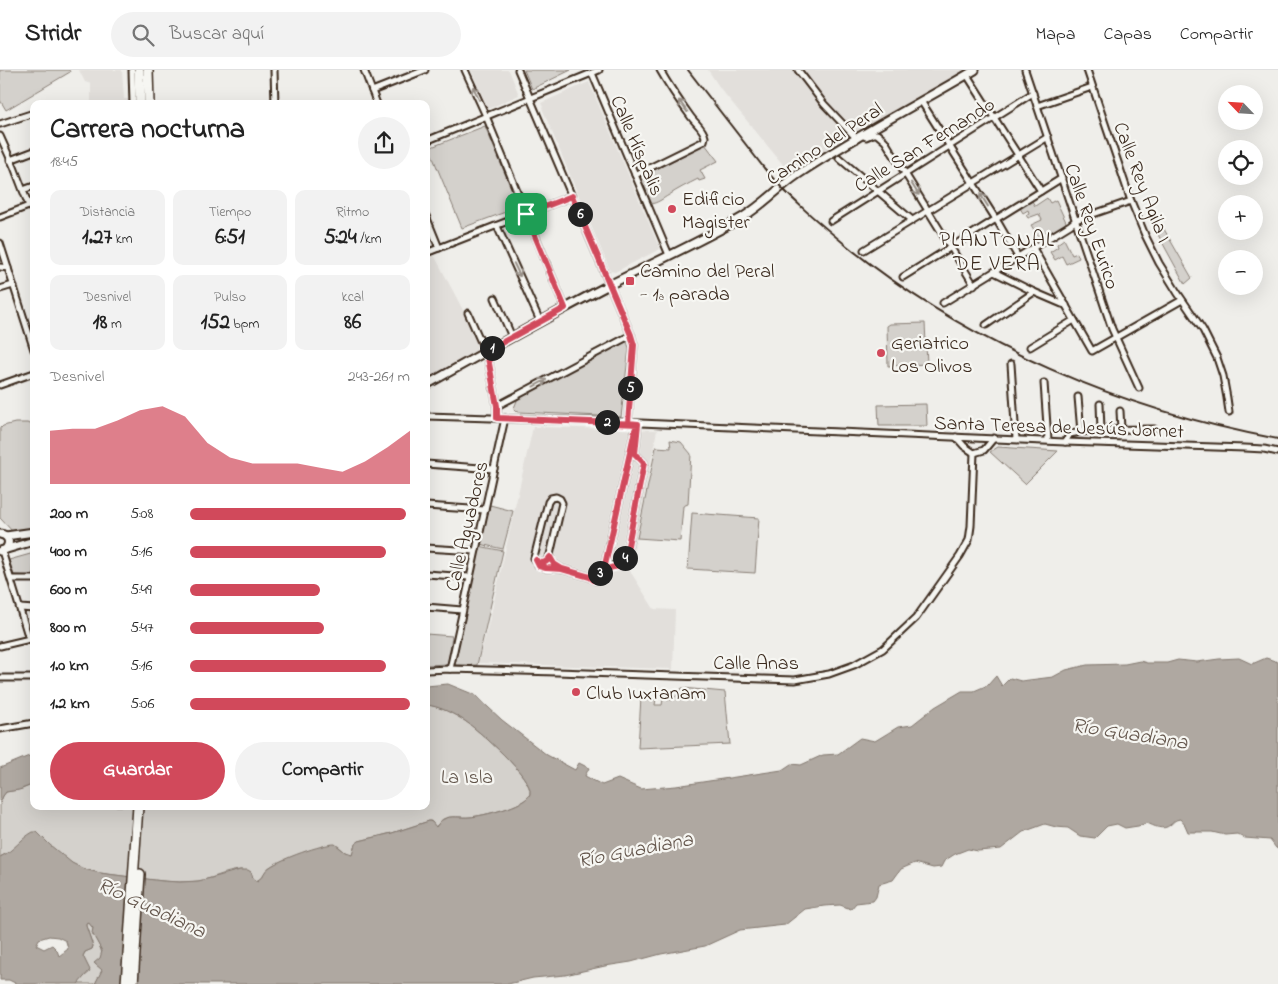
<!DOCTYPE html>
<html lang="es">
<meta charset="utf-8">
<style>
body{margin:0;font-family:"Indie Flower",sans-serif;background:#f2f2f2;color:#222;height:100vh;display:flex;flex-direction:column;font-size:19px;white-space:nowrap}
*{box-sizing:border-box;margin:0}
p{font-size:16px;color:#767676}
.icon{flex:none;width:28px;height:28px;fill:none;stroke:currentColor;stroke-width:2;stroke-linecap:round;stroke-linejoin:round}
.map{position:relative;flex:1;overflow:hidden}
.details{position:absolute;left:30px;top:30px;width:400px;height:710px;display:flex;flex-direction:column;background:#fff;border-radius:10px;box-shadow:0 5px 20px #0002}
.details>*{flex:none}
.needle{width:32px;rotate:295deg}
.controls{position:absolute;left:1218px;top:15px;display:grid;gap:10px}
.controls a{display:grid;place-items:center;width:45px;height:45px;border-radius:50%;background:#fff;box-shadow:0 5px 20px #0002;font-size:25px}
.pin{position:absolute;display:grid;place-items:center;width:42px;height:42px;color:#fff;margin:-21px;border-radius:10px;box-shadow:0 2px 8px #0006}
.km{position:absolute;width:25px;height:25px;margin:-12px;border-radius:50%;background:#222;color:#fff;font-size:14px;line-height:25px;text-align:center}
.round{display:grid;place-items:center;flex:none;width:52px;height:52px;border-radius:26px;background:#f2f2f2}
.summary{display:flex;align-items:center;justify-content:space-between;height:85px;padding:0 20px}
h1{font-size:28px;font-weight:700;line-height:38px}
.metrics{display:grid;grid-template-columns:repeat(3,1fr);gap:8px;height:85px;padding:5px 20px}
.metrics div{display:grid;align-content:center;border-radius:10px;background:#f2f2f2;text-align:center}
.metrics b{font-size:21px;font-weight:700}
.metrics small{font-size:14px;font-weight:400}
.metrics p{font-size:14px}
.chart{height:140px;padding:10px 20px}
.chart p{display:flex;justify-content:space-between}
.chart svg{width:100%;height:90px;margin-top:5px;fill:#d1495b;opacity:.7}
.action{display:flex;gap:10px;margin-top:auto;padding:10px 20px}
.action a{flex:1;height:58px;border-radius:30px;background:#d1495b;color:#fff;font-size:20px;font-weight:700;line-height:58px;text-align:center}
.action a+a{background:#f2f2f2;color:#222}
ul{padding:0 20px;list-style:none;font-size:16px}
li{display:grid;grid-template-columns:80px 60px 1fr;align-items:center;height:38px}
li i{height:12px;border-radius:6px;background:#d1495b}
header{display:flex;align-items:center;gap:30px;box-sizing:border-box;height:70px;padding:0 25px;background:#fff;border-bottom:1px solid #e0e0e0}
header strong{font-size:24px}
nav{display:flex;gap:28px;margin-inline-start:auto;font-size:18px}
.search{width:350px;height:45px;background:#f2f2f2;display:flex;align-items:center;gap:12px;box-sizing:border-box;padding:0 18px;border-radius:28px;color:#767676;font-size:19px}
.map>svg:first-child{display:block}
.built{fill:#e2dfdb}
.green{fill:#d4d1cc;stroke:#887e75}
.water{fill:#afa8a1;stroke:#81766d;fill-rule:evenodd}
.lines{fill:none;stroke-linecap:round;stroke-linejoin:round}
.street-casing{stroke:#3b2a1e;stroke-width:9}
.secondary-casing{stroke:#3b2a1e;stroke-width:11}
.highway-casing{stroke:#3b2a1e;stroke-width:12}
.street{stroke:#f6f6f2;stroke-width:5}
.secondary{stroke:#f6f6f2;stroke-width:7}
.highway{stroke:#f6f6f2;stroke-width:9}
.rail{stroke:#3b2a1e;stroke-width:2}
.oneway{stroke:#989088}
.route-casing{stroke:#fff;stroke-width:10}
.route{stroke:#d1495b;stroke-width:6}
.poi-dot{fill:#d1495b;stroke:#f6f6f2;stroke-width:2}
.labels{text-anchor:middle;stroke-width:4.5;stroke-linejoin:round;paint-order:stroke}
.street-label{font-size:20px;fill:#3b2a1e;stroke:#f6f6f2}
.poi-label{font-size:20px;fill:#3b2a1e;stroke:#f6f6f2;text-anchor:start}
.park-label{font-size:20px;fill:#61544a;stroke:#f6f6f2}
.neighbourhood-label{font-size:21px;letter-spacing:1px;fill:#3b2a1e;stroke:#f6f6f2}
.water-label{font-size:21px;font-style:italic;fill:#64564c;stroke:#f6f6f2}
</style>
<header>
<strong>Stridr</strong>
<div class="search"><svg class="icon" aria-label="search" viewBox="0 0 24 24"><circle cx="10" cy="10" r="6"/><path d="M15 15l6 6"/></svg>Buscar aquí</div>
<nav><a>Mapa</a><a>Capas</a><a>Compartir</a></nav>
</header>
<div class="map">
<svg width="1278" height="914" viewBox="0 0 1278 914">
<rect width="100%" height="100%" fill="#efeeea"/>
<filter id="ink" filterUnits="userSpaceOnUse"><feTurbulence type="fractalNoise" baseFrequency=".02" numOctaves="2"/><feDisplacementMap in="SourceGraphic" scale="10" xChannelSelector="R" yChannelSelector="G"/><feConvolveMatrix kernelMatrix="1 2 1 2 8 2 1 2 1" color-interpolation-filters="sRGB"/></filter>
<g filter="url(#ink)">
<!-- built -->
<g class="built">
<path d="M 79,0 L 122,0 L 124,29 L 129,29 L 130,34 L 91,34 L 91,14 L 85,12 Z"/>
<path d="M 471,0 L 509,0 L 519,25 L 488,39 Z"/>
<path d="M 708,0 L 967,0 L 789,102 L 720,18 Z"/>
<path d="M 589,12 L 660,179 L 615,202 L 610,201 L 542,38 L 543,37 L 541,33 Z"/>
<path d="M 432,181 L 485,282 L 426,315 L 426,183 Z"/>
<path d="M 533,357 L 657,360 L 630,501 L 654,539 L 675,540 L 673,599 L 478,593 L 491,544 Z"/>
</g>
<!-- green -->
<g class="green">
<path d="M 0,0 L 69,0 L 70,2 L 6,40 L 0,30 Z"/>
<path d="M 524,0 L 571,0 L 532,19 Z"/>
<path d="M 485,56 L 519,137 L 462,158 L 429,78 Z"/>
<path d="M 705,74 L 718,91 L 700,100 L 705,109 L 699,111 L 698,109 C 688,114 678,119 669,125 C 662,129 658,133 650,134 L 639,108 Z"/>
<path d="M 1047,128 L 1050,133 L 1056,130 L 1066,152 L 1065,154 L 1049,164 L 1047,161 L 1038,166 L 1031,155 L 1042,150 L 1039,144 L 1028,148 L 1026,145 L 1029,143 L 1028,140 L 1023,143 L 1020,138 L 1032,131 L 1035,136 Z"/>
<path d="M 1157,147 L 1192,208 L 1185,214 L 1150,150 Z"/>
<path d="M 1064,169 L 1072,185 L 1077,183 L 1079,188 L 1066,194 L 1062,186 L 1055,190 L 1050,182 L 1058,177 L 1057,174 Z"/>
<path d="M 925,253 L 927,294 L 888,296 L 887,256 L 890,254 Z"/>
<path d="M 626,269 L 629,278 L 621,347 L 519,342 L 515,341 L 514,338 L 518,328 Z"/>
<path d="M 926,334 L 927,356 L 879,356 L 878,335 Z"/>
<path d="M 15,353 L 27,353 L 34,355 L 34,459 L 14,463 L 0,448 L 0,357 L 1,358 L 3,356 Z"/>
<path d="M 670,370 L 681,372 L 691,384 L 688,434 L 683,436 L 680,471 L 637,468 L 656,377 L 671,378 Z"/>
<path d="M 998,377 L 1058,381 L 1025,414 L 990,382 Z"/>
<path d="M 490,435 L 513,441 L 503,479 L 480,474 Z"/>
<path d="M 692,443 L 759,448 L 755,503 L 688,499 Z"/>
<path d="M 479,476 L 503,481 L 477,595 L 454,595 Z"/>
<path d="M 34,483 L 33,506 L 14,505 L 9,490 Z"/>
<path d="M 426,564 L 452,566 L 448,594 L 426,595 Z"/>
<path d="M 682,618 L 725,622 L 730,674 L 638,678 L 641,627 L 656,629 L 655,635 L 662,635 L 663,629 L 673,630 Z"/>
<path d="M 426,635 C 438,635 454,644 465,651 C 478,660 534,708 530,724 C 526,736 482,746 470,747 C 462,748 451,745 443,749 C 440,751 438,755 435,757 L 431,751 L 429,751 L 392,763 L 359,771 L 354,776 L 353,783 L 352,784 L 345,782 L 338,776 C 316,781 293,785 273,795 C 263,800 266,806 256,811 L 253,808 L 251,802 C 247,801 243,800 240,800 C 226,801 212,809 199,811 C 173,814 147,809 122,806 C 108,804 94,803 81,798 C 65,791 50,777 39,764 L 22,770 L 13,780 L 0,787 L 0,733 L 3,726 L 6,722 L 22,719 L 34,714 L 34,736 L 426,736 Z"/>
<path d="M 88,852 L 93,858 C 92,868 102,875 102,886 L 95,894 L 102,899 L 102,901 L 95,914 L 78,914 L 80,910 L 90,902 L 83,886 L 85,882 L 92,879 L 93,876 L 86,856 L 86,853 Z"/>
</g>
<!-- water -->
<g class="water">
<path d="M 1239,588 L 1252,594 L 1266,588 L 1278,592 L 1278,779 L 1276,778 L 1270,770 L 1245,768 L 1237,764 L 1225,765 L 1212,762 L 1188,762 L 1185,755 L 1180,749 C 1174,750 1174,752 1170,755 C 1163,761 1154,756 1147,753 L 1138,756 L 1125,758 L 1117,754 L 1107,756 L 1095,768 L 1080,766 L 1068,758 L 1056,757 L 1045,754 L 1023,762 L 1001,779 L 978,781 L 968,779 L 955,784 L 944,791 L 941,797 L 933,798 L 915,793 L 901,799 L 893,810 L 879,814 L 876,827 L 873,831 L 856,833 L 851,839 L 840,835 L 824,836 L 805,839 L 785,855 L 740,860 L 705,876 L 661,884 L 631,892 L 605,896 L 565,905 L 533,908 L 508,914 L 95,914 L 102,900 L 94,893 L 100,888 L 102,881 L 92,863 L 93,858 L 88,852 L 86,853 L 86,856 L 93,876 L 92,879 L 85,882 L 83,886 L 90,900 L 78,914 L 17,914 L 9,910 L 0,910 L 0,787 C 15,780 20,769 33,762 L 37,762 L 50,775 L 72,793 L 84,799 L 100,803 L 163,811 L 180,812 L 198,811 L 211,808 L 240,800 L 248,800 L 251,802 L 253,808 L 257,811 C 265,806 263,801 270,797 C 281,789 322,774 335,774 L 345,782 L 352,784 L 355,774 L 359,771 L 392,763 L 429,751 L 432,752 L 436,757 C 438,755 440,750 444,749 C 451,745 462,748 470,747 C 482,746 526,736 530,724 C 534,708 478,660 465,651 C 454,644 439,636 426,635 L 426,616 L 448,614 L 475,625 L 502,650 L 547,685 L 575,700 L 579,693 L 589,698 L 585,706 L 602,715 L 618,709 L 641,719 L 676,716 L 782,700 L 791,694 L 801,695 L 823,685 L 838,684 L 860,668 L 875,671 L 898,657 L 912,655 L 935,637 L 962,621 L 974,621 L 988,615 L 996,606 L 1002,616 L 1010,608 L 1021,611 L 1053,607 L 1066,600 L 1087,595 L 1125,594 L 1140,591 L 1147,593 L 1167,593 L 1178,590 L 1197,592 L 1219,589 ZM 49,866 L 58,867 L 66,871 L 68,879 L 59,886 L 57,880 L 52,875 L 44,879 L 36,875 L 39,869 Z"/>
<path d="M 34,684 L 34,714 L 19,720 L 6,722 L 3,726 L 0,733 L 0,698 Z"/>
</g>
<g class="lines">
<!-- street casing -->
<g class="street-casing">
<g id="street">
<path d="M 132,0 L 133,34"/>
<path d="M 274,0 L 275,34"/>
<path d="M 364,0 L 377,34"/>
<path d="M 465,0 L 486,46 L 565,238"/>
<path d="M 518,0 L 631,265 L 634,275 L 628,353"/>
<path d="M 798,0 L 824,34 L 857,69"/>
<path d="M 1025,0 L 1112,259 L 1139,318"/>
<path d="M 1087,0 L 1131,131 L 1145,165 L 1159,193 L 1177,222 L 1203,260 L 1217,288 L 1223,306 L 1227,328 L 1229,342"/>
<path d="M 592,3 L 669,185"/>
<path d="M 967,5 L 1041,121"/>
<path d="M 372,21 L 425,0"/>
<path d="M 921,31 L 999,154 L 1018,187"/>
<path d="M 1037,36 L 1092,17"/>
<path d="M 0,54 L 34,43"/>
<path d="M 862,65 L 866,67 L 873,64 L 877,64 L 885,71 L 974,215"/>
<path d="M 0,66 L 14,97 L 29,136"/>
<path d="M 426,71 L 599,0"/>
<path d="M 839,88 L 912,150"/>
<path d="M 10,90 L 34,81"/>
<path d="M 635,105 L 704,71 L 705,67 C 703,58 696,54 691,47 C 680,32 669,16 660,0"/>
<path d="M 23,120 L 34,116"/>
<path d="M 426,146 L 439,178"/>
<path d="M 0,147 L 34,134"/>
<path d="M 831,151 L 1033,23"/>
<path d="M 497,156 L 540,251"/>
<path d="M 0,173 L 34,280"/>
<path d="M 1033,178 L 1092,281 L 1182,230"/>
<path d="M 864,180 L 1048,67"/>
<path d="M 426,183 L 572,126"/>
<path d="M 0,197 L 8,198"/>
<path d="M 994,202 L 1034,222 L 1062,234 L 1066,235"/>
<path d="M 903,207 L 1062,108"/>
<path d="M 0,219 L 13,215"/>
<path d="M 495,228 L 512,267"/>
<path d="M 943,233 L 1070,155 L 1076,150 L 1131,131"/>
<path d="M 468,243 L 488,288 L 497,336 L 497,348"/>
<path d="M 986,255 L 1034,222"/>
<path d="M 1030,277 L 1074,250"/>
<path d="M 1011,294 L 1016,369"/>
<path d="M 1044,313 L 1048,370"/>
<path d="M 0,315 L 34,303"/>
<path d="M 1078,327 L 1081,362"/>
<path d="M 1100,334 L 1101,360"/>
<path d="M 497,336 L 631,265"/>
<path d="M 1120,341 L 1121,359"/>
<path d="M 426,346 L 618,352 L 1065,372 L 1245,378 L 1264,379 L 1278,382"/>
<path d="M 956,367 L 964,376 L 974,383 L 984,380 L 994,368"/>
<path d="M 1065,372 L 1070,364 C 1098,359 1126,359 1154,359"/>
<path d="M 426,394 L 494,399"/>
<path d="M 556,427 L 560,429 L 562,433 L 550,485 L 546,492 C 541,494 537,493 534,488 L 548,432 L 551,428 Z"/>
<path d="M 426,436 L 485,440"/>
<path d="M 426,478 L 475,481"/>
<path d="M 2,481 L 29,569"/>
<path d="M 549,487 L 554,494 L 562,499"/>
<path d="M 538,495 L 546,498 L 562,499 L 590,507 L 594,510 L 600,510 L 608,499 L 612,496"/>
<path d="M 426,504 L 469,507"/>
<path d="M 590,507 L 599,506 L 605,495 L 635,360 L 638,354 L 635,384 L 644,393 L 624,496 L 612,496 L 605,495"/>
<path d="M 11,509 L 34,509"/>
<path d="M 426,537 L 462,540"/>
<path d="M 20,538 L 34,539"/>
<path d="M 0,576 L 34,568"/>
<path d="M 450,599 L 505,348"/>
<path d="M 426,600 L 450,599 L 557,602 L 795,610 L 829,604 L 854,595 L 883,579 L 916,548 L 960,486 L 969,470 L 971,456 L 974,383"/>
<path d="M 0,608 L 34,608"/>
<path d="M 0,659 L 34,653"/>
</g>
</g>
<!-- secondary casing -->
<g class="secondary-casing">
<g id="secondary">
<path d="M 426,315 C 487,281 547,247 609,215 C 653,193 700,172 743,147 C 763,135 778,118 797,105 C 854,67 916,35 975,0"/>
<path d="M 0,464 C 8,465 11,472 6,479"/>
<path d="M 6,466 L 34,462"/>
<path d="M 0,481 L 34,471"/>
</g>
</g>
<!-- highway casing -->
<g class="highway-casing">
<g id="highway">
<path d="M 139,0 L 140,34"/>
<path d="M 148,0 L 149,34"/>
<path d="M 126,914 L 138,736"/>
<path d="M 133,914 L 140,804"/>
</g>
</g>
<!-- street -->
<use href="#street" class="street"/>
<!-- secondary -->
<use href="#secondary" class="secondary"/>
<!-- highway -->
<use href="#highway" class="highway"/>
<!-- rail -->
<path class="rail" d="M 688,0 L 764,98 C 788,127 818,152 847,176 C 971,276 1122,340 1278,369"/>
</g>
<!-- one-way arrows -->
<defs><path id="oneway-shaft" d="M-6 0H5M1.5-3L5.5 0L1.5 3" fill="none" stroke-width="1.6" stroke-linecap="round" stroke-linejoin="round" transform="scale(1.25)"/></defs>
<g class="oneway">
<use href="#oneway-shaft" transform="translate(476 23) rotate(-114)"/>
<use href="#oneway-shaft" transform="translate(683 36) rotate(-126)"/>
<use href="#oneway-shaft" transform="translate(915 119) rotate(58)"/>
<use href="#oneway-shaft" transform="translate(984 130) rotate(-122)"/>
<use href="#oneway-shaft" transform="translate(517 200) rotate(65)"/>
<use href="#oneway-shaft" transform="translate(540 313) rotate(-28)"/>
</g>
</g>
<g class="lines" filter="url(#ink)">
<!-- route casing -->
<g class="route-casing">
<path id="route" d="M 526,144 L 565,238 L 485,282 L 488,288 L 497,336 L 497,348 L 638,354 L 635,360 L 605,495 L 599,506 L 590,507 L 562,499 L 554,494 L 550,487 C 547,493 541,495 536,490 L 539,496 L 546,498 L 562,499 L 590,507 L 594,510 L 600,510 C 609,497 608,497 624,496 L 644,393 L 635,384 L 638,354 L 628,353 L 634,275 L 631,265 L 572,126 L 526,144"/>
</g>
<!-- route -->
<use href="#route" class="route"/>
</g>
<!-- markers -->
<g class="poi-dot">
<circle cx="672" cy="139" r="5"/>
<rect x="625" y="206" width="10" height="10" rx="2.5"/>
<circle cx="881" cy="283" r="5"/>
<circle cx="576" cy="622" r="5"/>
</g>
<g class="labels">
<!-- street labels -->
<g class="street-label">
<text transform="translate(824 73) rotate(-33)" y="7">Camino del Peral</text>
<text transform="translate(924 74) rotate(-32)" y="7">Calle San Fernando</text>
<text transform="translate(638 75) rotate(67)" y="7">Calle Híspalis</text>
<text transform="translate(1143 112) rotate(69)" y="7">Calle Rey Agila I</text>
<text transform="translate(1093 156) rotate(71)" y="7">Calle Rey Eurico</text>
<text transform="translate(1059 356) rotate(2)" y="7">Santa Teresa de Jesús Jornet</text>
<text transform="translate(466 456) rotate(-77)" y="7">Calle Aguadores</text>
<text x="756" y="599">Calle Anas</text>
</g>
<!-- poi labels -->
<g class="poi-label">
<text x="682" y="135">Edificio<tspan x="682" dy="23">Magister</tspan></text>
<text x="640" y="207">Camino del Peral<tspan x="640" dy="23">- 1ª parada</tspan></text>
<text x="891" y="279">Geriatrico<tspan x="891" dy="23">Los Olivos</tspan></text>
<text x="586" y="629">Club Iuxtanam</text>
</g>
<!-- park labels -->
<g class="park-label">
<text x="467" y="713">La Isla</text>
</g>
<!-- neighbourhood labels -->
<g class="neighbourhood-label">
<text x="997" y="176">PLANTONAL<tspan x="997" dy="24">DE VERA</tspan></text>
</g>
<!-- water labels -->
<g class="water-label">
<text transform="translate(1130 663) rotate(9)" y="7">Río Guadiana</text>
<text transform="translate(635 779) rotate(-11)" y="7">Río Guadiana</text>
<text transform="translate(152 837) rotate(25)" y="7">Río Guadiana</text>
</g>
</g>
</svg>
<div class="controls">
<a><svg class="needle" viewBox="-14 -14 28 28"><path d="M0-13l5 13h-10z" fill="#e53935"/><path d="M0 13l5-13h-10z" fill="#767676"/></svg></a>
<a><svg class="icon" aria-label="locate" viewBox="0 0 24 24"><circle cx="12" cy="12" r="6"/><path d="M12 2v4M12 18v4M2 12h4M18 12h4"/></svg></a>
<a>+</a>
<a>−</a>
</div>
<div class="pin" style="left:526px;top:144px;background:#1e9e55"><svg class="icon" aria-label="arrive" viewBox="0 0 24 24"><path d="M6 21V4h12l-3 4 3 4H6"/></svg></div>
<b class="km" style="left:492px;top:278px">1</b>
<b class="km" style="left:607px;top:352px">2</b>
<b class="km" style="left:600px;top:503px">3</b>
<b class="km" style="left:625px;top:488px">4</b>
<b class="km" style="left:630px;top:318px">5</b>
<b class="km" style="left:580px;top:144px">6</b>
<section class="details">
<div class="summary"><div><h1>Carrera nocturna</h1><p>18:45</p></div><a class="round"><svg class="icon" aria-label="share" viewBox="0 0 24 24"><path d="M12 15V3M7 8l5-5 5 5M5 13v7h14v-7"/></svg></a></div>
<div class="metrics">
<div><p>Distancia</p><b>1.27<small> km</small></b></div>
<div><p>Tiempo</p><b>6:51</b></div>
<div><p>Ritmo</p><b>5:24<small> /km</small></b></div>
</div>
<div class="metrics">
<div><p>Desnivel</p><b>18<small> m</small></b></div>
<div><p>Pulso</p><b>152<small> bpm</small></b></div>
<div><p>kcal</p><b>86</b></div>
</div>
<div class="chart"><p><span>Desnivel</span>243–261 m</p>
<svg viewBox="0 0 160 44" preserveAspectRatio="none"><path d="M0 44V18L10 17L20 17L30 13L40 8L50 6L60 11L70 24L80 31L90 34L100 34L110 34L120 36L130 38L140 33L150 26L160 18V44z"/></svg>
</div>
<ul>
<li><b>200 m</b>5:08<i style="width:98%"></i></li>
<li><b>400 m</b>5:16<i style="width:89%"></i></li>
<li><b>600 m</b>5:49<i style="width:59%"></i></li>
<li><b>800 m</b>5:47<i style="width:61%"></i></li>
<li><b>1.0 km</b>5:16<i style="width:89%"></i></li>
<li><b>1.2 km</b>5:06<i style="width:100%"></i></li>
</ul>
<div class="action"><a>Guardar</a><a>Compartir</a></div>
</section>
</div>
